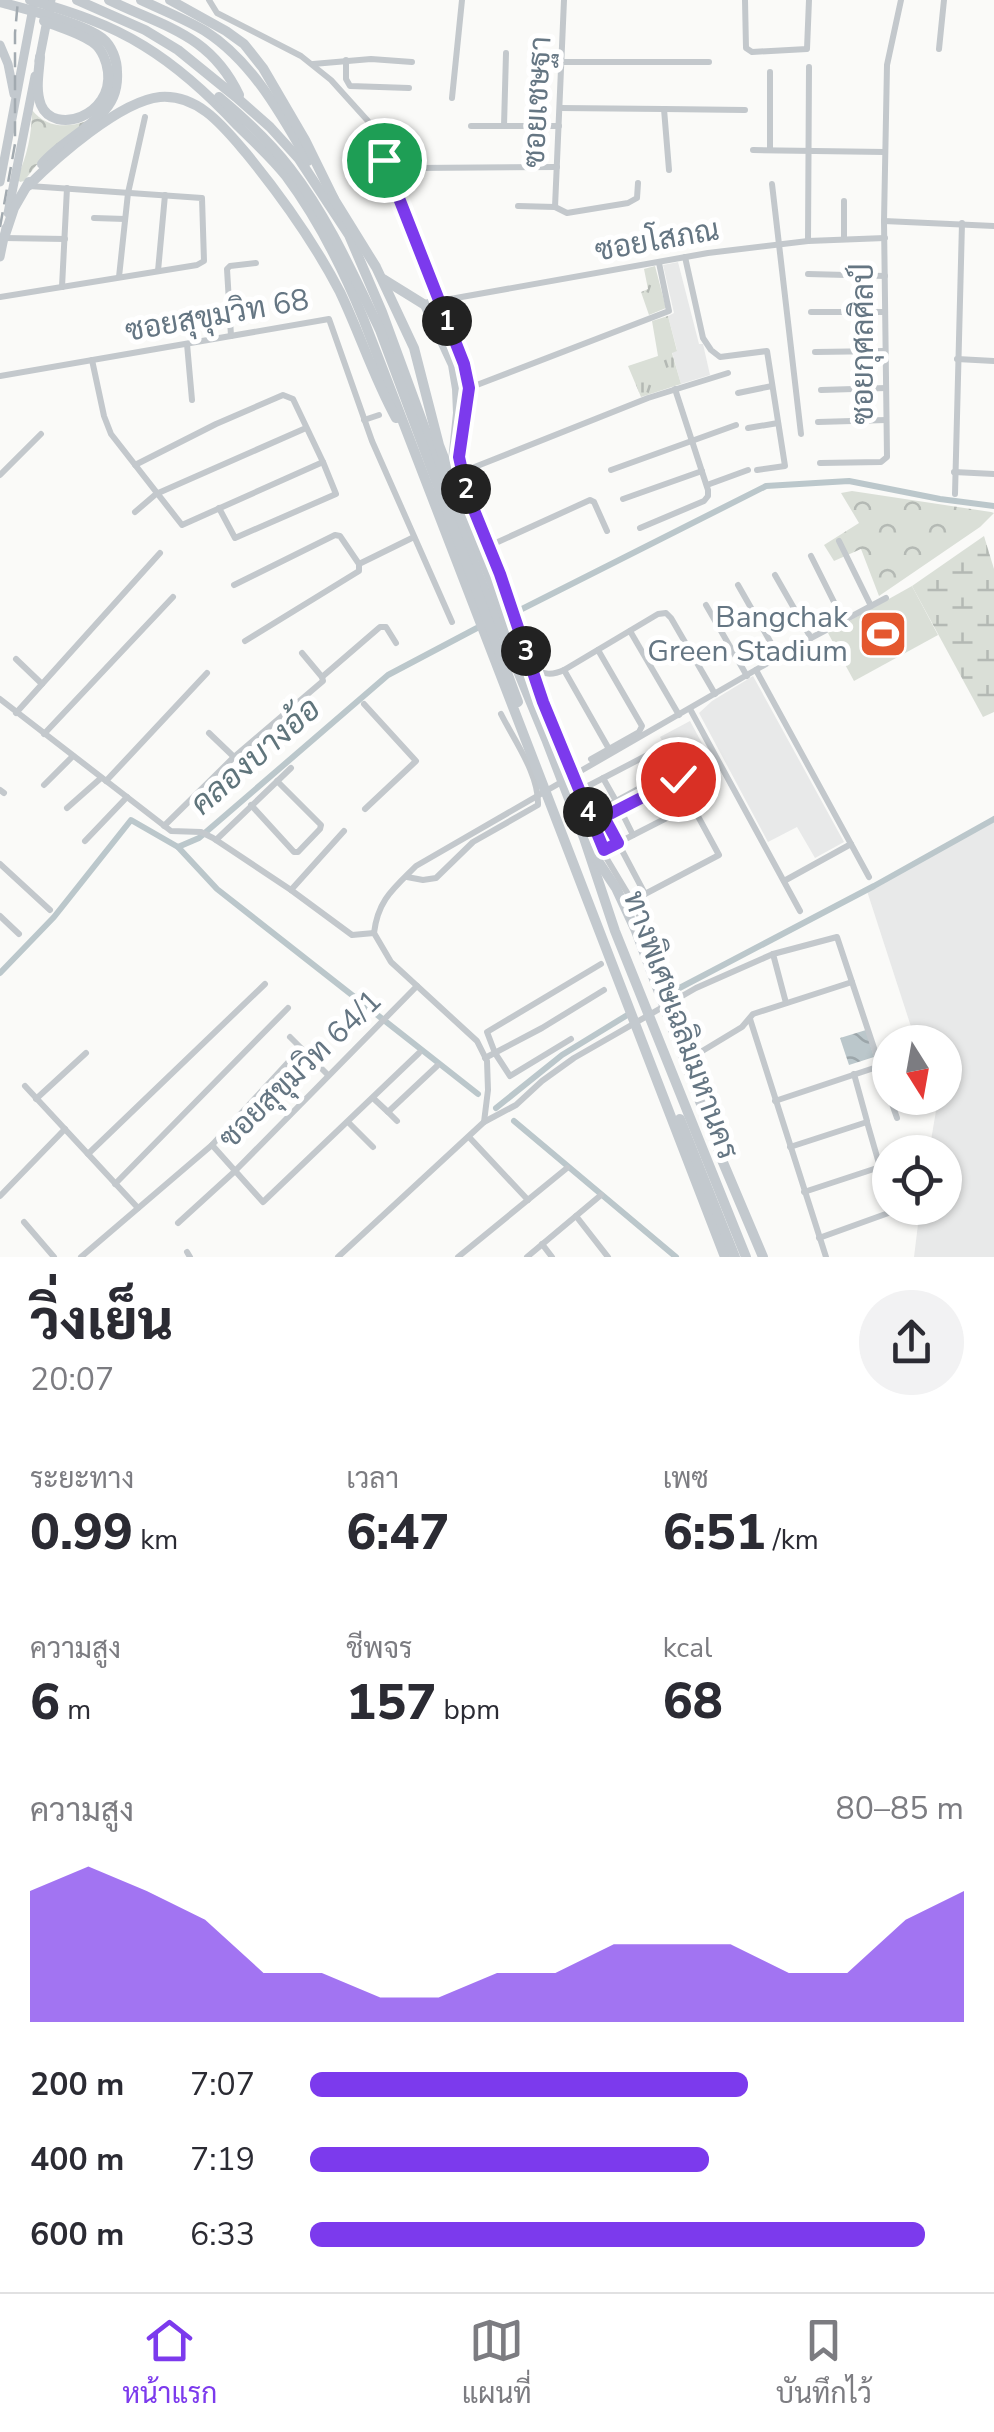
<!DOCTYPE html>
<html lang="th">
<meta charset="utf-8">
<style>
body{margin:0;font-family:"Nunito Sans",Sarabun,sans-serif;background:#f2f2f3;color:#2b2b33;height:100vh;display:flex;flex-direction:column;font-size:38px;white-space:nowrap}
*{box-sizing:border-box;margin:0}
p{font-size:32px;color:#7c7c81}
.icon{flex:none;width:55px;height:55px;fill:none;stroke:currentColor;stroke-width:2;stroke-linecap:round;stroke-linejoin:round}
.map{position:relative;height:1257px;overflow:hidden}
.side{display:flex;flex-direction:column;background:#fff;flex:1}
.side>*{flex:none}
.needle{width:65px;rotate:169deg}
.buttons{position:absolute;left:872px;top:1025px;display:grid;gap:20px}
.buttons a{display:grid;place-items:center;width:90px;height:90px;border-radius:50%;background:#fff;box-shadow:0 2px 8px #0004;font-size:50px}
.pin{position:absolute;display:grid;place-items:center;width:85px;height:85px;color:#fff;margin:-42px;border:5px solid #fff;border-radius:50%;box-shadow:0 2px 10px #0007}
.km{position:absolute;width:50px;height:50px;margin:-25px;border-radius:50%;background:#222;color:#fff;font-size:28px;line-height:50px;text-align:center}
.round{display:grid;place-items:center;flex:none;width:105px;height:105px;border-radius:52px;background:#f2f2f3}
.headline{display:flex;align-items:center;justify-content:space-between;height:170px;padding:0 30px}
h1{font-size:55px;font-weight:800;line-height:75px}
.metrics{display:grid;grid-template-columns:repeat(3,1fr);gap:15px;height:170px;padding:10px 30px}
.metrics div{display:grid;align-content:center}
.metrics b{font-size:50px;font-weight:800}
.metrics small{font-size:28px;font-weight:400}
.metrics p{font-size:28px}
.chart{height:280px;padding:20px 30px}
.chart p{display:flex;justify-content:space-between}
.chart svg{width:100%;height:180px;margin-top:10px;fill:#7c3aed;opacity:.7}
ul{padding:0 30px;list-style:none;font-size:32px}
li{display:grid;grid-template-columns:160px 120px 1fr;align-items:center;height:75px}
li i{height:25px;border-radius:12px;background:#7c3aed}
.menu{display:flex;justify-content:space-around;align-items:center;height:140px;border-top:2px solid #e1e1e2;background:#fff;font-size:28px;color:#7c7c81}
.menu a{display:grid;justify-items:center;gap:5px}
.menu .selected{color:#7c3aed}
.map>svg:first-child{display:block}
.built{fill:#e8e9e9}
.grass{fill:url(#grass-tufts)}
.forest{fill:url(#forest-crowns)}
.wetland{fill:url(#wetland-marsh)}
.pitch{fill:#dadfd7}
.water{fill:url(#water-waves)}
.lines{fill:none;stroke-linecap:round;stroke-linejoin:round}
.canal{stroke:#bbc7cb;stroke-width:6}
.minor{stroke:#c3c8cc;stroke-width:6}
.major{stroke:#c3c9ce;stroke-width:9}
.highway{stroke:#c3c9ce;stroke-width:10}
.rail{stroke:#a2aab0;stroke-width:2.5;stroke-dasharray:15 8;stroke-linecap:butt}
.route-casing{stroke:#fff;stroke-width:20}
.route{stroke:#7c3aed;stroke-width:12}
.labels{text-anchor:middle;stroke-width:10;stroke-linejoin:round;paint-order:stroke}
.street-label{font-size:30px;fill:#657683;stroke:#fff}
.poi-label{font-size:30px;fill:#657683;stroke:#fff;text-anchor:end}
.water-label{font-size:32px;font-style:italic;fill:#60757c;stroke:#fff}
</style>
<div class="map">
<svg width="994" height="1257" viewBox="0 0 994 1257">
<defs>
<pattern id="grass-tufts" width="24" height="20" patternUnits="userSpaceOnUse" patternTransform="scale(2.5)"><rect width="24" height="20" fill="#dadfd7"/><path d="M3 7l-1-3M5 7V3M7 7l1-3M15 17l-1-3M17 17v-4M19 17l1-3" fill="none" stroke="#b4b9b4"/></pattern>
<pattern id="forest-crowns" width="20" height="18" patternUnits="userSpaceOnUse" patternTransform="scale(2.5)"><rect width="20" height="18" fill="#dadfd7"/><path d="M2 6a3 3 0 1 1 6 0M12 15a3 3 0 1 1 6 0" fill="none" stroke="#b4b9b4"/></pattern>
<pattern id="wetland-marsh" width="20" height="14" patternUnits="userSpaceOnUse" patternTransform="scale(2.5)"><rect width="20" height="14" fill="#dadfd7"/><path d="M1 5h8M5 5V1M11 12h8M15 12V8" fill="none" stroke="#b4b9b4"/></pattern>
<pattern id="water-waves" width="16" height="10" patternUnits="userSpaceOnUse" patternTransform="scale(2.5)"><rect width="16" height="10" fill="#bbc7cb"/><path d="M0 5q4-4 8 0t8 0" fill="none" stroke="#9ca6aa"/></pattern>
</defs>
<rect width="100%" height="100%" fill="#fafaf8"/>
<!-- built -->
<g class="built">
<path d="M 678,262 L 699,344 L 703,344 L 710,375 L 681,384 L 672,352 L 677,350 L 668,316 L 674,313 L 663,265 Z"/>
<path d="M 753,676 L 844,842 L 815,858 L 797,827 L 768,842 L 699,713 L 712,701 Z"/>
<path d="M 690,721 L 711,760 L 682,776 L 660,737 Z"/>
<path d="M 994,822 L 994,1257 L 914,1257 L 920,1208 L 945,1208 L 945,1152 L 929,1152 L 937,1105 L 934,1098 L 945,1098 L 945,1042 L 916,1042 L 867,891 Z"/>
</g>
<!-- grass -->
<g class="grass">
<path d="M 655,266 L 666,308 L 649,315 L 641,292 L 648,289 L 644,269 Z"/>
<path d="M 668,316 L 677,351 L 672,353 L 681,384 L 641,397 L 628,366 L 658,356 L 652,321 Z"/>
</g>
<!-- forest -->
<g class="forest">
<path d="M 32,110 C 46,128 67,128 87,121 L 42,158 L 24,181 L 20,182 L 17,178 C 27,156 32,134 32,110 Z"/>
<path d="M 852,491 L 991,512 L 994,513 L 980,527 L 879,596 L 861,549 L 834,561 L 824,545 L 859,523 L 841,493 Z"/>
</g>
<!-- wetland -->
<path class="wetland" d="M 984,536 L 994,569 L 994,712 L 983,717 L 912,586 Z"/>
<!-- pitch -->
<path class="pitch" d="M 912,586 L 938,635 L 854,681 L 828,633 Z"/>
<!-- water -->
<path class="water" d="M 866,1030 L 874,1057 L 849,1065 L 840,1038 Z"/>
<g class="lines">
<!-- canal -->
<g class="canal">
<path d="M 518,611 L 766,486 L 849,481 L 940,499 L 994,506"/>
<path d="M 178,847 L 217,889 L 478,1094"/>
<path d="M 0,973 L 54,917 L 131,820 L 178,847 L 199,838 L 388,675 L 477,628"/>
<path d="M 670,993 L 874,886 L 994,819"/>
<path d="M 496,1108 L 562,1055 L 629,1014"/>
<path d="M 514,1121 L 676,1257"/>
</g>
<!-- minor -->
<g class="minor">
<path d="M 209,0 L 217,13 L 301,56 L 331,80 L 368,121 L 464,364 L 469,388 L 459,457 L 467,493 L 500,574 L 543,702 L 607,859 L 637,909 L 666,997"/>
<path d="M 745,0 L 746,48 L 752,52 L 807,49 L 809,0"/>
<path d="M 939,49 L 944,0"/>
<path d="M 346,60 L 346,79 L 350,86 L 409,88"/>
<path d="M 563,62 L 709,62"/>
<path d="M 313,64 L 371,59 L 412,62"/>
<path d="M 770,72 L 770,150"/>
<path d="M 452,98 L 462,0"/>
<path d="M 560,108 L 664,109 L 669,170"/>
<path d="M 664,109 L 745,110"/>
<path d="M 471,126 L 559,126"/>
<path d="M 504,126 L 506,53"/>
<path d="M 753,150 L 885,152"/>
<path d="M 416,168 L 557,167"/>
<path d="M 772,184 L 801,434"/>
<path d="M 844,201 L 844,239"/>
<path d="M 518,206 L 555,207 L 567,213 L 628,203 L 637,198 L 638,183"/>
<path d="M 555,207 L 564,0"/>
<path d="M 94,218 L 125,219"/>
<path d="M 884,221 L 994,226"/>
<path d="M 4,238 L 65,239"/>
<path d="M 808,241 L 809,67"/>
<path d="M 685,257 L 703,338 L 711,350 L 720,357 L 767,351 L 785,466 L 757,470"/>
<path d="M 158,271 L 165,195"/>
<path d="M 808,274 L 885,276"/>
<path d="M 119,277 L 128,193 L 145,117"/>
<path d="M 62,287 L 67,188"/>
<path d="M 0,297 L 197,265 L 204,261 L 202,198 L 29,186"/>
<path d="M 439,301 L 708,253 L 808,241 L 885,238"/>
<path d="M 811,312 L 885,312"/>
<path d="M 231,336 L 227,269 L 230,266 L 256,263"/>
<path d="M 187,344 L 192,400"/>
<path d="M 815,352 L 884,351"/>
<path d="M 957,359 L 994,361"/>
<path d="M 92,360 L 104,416 L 111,434 L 182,525 L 323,462"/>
<path d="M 0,376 L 329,319 L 372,441 L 452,622"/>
<path d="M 469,388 L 669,311 L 659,263"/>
<path d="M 821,390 L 886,388"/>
<path d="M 738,393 L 772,386"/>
<path d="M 364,420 L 379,415"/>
<path d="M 818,422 L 886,420"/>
<path d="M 748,428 L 778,423"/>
<path d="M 820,463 L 881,462 L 887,457 L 884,221 L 887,65 L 901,0"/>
<path d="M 135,465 L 216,424 L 283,395 L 293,399 L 323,462 L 336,494 L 235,538 L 219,508"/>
<path d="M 611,470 L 736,425"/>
<path d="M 462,472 L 648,398 L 728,373"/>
<path d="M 954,472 L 994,474"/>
<path d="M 0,475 L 41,434"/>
<path d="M 707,485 L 748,470"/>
<path d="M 955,494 L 962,223"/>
<path d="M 623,499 L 702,471"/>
<path d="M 135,512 L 156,494 L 306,428"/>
<path d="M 640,528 L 704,501 L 708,496 L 708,490 L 675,389"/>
<path d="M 839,541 L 871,606"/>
<path d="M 489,546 L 590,500 L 594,502 L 607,531"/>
<path d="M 811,556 L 843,620"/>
<path d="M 775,575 L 811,638"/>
<path d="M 234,585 L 335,535 L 340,536 L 359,564"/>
<path d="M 738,585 L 779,657"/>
<path d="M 706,605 L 747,676"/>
<path d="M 630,631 L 679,715"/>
<path d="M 245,641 L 359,571 L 359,564 L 414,537"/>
<path d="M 16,659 L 42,684"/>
<path d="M 532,669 C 545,674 551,676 564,670 L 658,614 L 666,613 L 671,618 L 715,694"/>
<path d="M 564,670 L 609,749"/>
<path d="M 756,670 L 869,877"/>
<path d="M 322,677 L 380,627 L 386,627 L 396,643"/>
<path d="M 0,699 L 171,831 L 201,832 L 213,838 L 291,890 L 352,935 L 374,933"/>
<path d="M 364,704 L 416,761 L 365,809"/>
<path d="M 690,709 L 800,911"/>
<path d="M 16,713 L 160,553"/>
<path d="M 209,733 L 234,757"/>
<path d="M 44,734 L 173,597"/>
<path d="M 661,748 L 719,855 L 645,894 L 588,786 Z"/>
<path d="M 591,759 L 639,732 L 642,726 L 598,650"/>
<path d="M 603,778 L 616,801"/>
<path d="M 106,781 L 207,673"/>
<path d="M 44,785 L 73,756"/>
<path d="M 0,790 L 4,793"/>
<path d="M 251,805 L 294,852 L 298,852 L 320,829 L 321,825 L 277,781"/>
<path d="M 67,808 L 101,778"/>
<path d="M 620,809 L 633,835"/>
<path d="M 600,810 L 673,770"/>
<path d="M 604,817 L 678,779"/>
<path d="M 164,826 L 234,757 L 323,681 L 322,677 L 302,653"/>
<path d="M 216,840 L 291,768"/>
<path d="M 85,841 L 127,797"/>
<path d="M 604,850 L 692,805"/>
<path d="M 0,864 L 50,910"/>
<path d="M 407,877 L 423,880 L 436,878 L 473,842 L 538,805 C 539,774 515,742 501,714"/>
<path d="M 784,881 L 851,844"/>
<path d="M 291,890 L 344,831"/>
<path d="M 0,916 L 19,934"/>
<path d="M 374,933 C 378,900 393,889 416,866 L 811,638 L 886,598"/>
<path d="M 773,954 L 786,1003"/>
<path d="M 750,1019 L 826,1257"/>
<path d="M 290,1037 L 328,1075"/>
<path d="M 571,1039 L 510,1076 L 495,1053 L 487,1032 L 601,964"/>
<path d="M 681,1042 L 687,1050 L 699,1053 L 742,1027 L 753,1014 L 852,982"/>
<path d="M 485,1058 L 542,1028 L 604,990"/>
<path d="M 854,1074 L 867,1121"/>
<path d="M 25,1086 L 138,1208"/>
<path d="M 373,1098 L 388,1112 L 437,1066"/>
<path d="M 890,1098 L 897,1118"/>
<path d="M 36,1099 L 86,1053"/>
<path d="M 775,1101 L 880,1066"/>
<path d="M 388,1112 L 397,1121"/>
<path d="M 348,1122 L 373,1147"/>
<path d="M 484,1122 L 516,1105 L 542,1081 L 574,1058 L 696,988 L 773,954 L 837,937 L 890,1096"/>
<path d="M 469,1137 L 528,1200"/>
<path d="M 212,1145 L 294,1056"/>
<path d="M 790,1147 L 867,1122 L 880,1167"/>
<path d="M 88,1154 L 265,984"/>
<path d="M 115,1184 L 288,1008"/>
<path d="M 804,1192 L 880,1167 L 890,1198"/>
<path d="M 0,1196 L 65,1129"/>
<path d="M 576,1216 L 608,1257"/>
<path d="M 24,1222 L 54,1257"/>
<path d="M 178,1223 L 234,1172 L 417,986"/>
<path d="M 819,1238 L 894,1211 L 893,1208"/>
<path d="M 542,1244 L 552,1257"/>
<path d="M 187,1252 L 190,1257"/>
<path d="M 81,1257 L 212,1145 L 263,1202 L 419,1053"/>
<path d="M 338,1257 L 484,1122 L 488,1090 L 487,1061 L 477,1041 L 391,962 L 374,933"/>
<path d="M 458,1257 L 567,1168"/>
<path d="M 527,1257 L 601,1195"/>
</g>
<!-- major -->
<g class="major">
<path d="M 0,45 L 8,64 L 14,94"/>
<path d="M 39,61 L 51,0"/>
<path d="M 0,182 L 33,8"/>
<path d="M 8,213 L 35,76"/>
<path d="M 0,257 L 6,228"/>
</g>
<!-- highway -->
<g class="highway">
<path d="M 30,0 C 69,11 109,24 144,46 C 180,68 209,95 238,126 C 254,142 272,158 286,176 C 318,219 343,269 363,318 L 725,1257"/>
<path d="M 77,0 L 145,30 L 178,50 L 236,97 L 270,127 L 299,159 L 349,235 L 382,312 L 480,579 L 546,739 L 584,838 L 615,931 L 746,1257"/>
<path d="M 109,0 C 164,27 210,34 239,95"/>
<path d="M 141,0 C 162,10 185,19 205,31 C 252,61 281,114 308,161"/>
<path d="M 170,0 L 226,31 L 244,44 L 263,68 L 305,140 L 334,199"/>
<path d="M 0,2 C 25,9 83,23 102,38 C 112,46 117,60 117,72 C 118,88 113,103 101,114 C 83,133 59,144 42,164"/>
<path d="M 40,57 C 39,72 35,90 41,105 C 54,136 113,116 108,72 C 107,62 102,50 95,44 C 81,33 60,28 44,21"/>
<path d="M 219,97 C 244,118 270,142 290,168 C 328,217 353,274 380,330 L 518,702"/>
<path d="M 28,186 C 56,158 120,101 160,97 C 198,94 223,126 246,153 C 282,197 314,242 340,292 C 360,334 374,378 396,418"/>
<path d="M 332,196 L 376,267 L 414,348 L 439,445 L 532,688"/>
<path d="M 5,235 L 14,208 L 29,182"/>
<path d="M 383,279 L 425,305 L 453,365 L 457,389 L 458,413 L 452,471"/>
<path d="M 425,305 L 439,301"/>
<path d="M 592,852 L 616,888 L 636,931 L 722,1160 L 763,1257"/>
<path d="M 680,1119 L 735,1257"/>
</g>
<!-- rail -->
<path class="rail" d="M 0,227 L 15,144 L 15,33 L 18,0"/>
</g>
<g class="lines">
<!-- route casing -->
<g class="route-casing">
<path id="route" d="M 384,160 L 464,364 L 469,388 L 459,457 L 467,493 L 500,574 L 543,702 L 604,850 L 618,843 L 604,817 L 678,779"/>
</g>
<!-- route -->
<use href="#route" class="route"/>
</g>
<!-- icons -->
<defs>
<g id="stadium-square" transform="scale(2.5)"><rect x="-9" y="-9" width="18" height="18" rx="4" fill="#e4572e" stroke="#fff"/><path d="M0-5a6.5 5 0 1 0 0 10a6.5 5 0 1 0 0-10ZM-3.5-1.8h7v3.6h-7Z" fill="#fff"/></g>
</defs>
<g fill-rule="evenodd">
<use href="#stadium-square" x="883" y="634"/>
</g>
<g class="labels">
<!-- street labels -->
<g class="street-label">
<text transform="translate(537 102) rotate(-87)" y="10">ซอยเชษฐา</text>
<text transform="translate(657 240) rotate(-10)" y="10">ซอยโสภณ</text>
<text transform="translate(217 315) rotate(-10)" y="10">ซอยสุขุมวิท 68</text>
<text transform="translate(863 344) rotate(-90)" y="10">ซอยกุศลศิลป์</text>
<text transform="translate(681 1025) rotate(70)" y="10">ทางพิเศษเฉลิมมหานคร</text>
<text transform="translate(300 1069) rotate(-44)" y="10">ซอยสุขุมวิท 64/1</text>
</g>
<!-- poi labels -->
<g class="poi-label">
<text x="848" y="627">Bangchak<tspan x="848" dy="34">Green Stadium</tspan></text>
</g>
<!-- water labels -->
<g class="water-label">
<text transform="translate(255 756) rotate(-41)" y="11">คลองบางอ้อ</text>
</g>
</g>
</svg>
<div class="buttons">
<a><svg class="needle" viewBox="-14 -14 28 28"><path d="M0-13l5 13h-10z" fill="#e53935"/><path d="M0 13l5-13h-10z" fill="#7c7c81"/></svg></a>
<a><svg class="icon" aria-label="locate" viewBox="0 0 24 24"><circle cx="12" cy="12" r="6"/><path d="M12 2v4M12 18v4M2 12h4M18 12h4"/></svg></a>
</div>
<div class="pin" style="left:384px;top:160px;background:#1e9e55"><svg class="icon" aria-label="arrive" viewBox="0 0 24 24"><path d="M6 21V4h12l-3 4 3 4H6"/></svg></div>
<div class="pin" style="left:678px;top:779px;background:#d93025"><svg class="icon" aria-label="check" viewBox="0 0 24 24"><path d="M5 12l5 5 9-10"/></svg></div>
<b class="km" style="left:447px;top:321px">1</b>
<b class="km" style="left:466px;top:489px">2</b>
<b class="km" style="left:526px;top:651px">3</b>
<b class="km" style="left:588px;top:812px">4</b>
</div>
<section class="side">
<div class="headline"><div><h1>วิ่งเย็น</h1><p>20:07</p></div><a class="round"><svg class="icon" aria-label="share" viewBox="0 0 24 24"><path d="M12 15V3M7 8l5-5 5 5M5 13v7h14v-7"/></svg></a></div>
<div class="metrics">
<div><p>ระยะทาง</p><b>0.99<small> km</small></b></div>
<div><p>เวลา</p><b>6:47</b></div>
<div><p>เพซ</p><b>6:51<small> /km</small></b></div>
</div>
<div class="metrics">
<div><p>ความสูง</p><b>6<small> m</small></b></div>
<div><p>ชีพจร</p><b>157<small> bpm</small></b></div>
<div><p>kcal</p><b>68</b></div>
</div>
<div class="chart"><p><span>ความสูง</span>80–85 m</p>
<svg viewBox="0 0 160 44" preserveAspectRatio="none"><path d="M0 44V12L10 6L20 12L30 19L40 32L50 32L60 38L70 38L80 32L90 32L100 25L110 25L120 25L130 32L140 32L150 19L160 12V44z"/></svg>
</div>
<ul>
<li><b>200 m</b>7:07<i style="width:67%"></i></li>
<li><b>400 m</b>7:19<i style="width:61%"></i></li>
<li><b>600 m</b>6:33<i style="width:94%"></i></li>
</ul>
</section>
<nav class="menu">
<a class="selected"><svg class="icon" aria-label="home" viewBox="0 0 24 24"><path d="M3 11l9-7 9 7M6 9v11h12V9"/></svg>หน้าแรก</a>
<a><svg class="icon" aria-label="map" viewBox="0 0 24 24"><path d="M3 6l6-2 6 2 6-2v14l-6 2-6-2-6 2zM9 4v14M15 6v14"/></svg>แผนที่</a>
<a><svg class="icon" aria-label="saved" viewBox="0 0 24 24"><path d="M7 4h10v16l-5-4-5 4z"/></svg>บันทึกไว้</a>
</nav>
